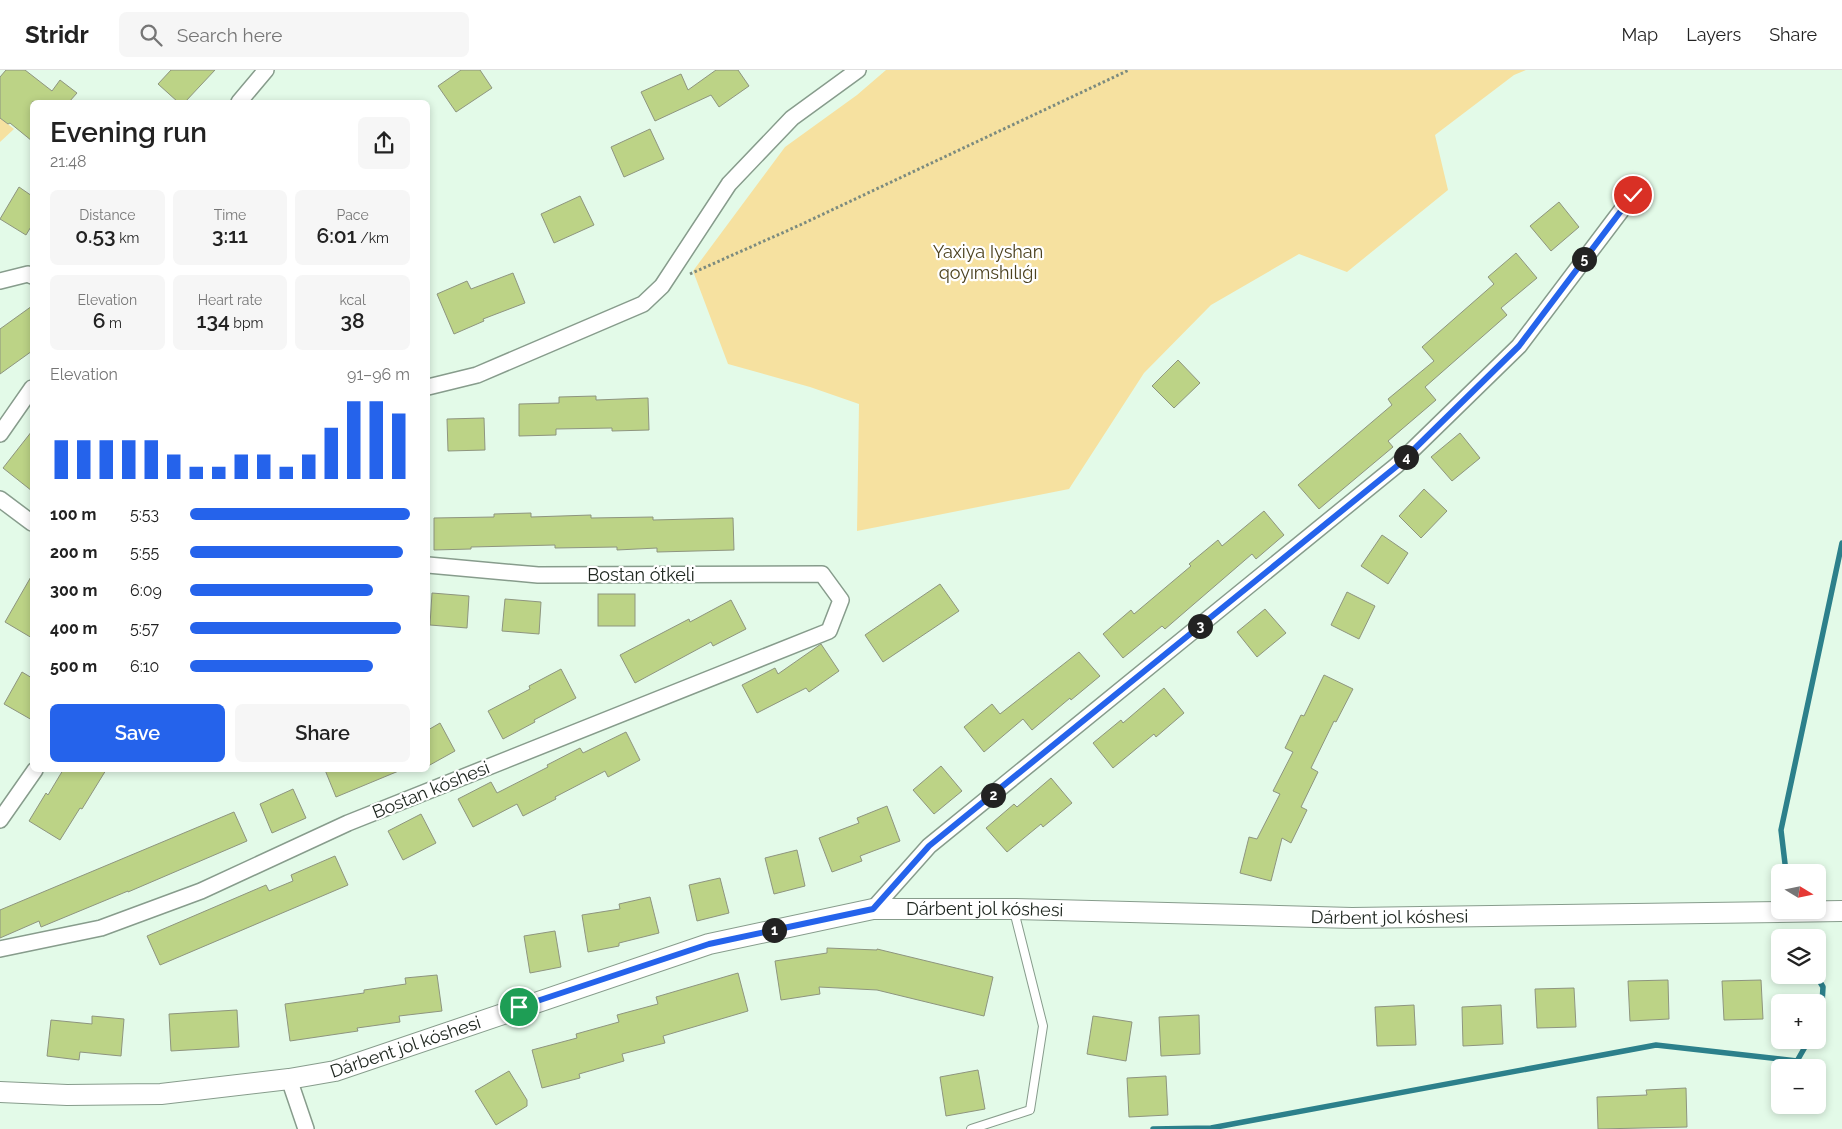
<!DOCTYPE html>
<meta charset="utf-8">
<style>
body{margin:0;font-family:Raleway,sans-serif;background:#f6f6f6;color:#222;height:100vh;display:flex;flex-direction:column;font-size:19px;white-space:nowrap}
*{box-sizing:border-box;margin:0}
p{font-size:16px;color:#767676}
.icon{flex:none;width:28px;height:28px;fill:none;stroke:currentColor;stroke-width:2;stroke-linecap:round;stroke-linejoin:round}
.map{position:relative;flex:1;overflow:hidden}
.details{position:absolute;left:30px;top:30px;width:400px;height:672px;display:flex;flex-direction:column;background:#fff;border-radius:8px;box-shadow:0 2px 8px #0003}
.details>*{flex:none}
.needle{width:32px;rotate:100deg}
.controls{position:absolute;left:1771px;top:794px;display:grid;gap:10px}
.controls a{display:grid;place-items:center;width:55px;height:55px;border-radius:8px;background:#fff;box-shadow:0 2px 8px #0003;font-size:25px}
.pin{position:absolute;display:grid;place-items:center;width:42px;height:42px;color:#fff;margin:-21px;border:2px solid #fff;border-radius:50%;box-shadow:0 1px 5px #0007}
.km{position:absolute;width:25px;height:25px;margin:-12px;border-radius:50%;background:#222;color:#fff;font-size:14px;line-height:25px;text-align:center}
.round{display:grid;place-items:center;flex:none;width:52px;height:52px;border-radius:8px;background:#f6f6f6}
.overview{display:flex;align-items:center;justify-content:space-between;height:85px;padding:0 20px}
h1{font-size:28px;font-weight:600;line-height:38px}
.figures{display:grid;grid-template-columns:repeat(3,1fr);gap:8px;height:85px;padding:5px 20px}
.figures div{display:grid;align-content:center;border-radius:8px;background:#f6f6f6;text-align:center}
.figures b{font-size:21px;font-weight:600}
.figures small{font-size:14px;font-weight:400}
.figures p{font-size:14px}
.chart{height:140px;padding:10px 20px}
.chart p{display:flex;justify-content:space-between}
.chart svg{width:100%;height:90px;margin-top:5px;stroke:#2563eb;stroke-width:6}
.cta{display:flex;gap:10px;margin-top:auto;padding:10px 20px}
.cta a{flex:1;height:58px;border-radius:8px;background:#2563eb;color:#fff;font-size:20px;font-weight:600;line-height:58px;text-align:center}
.cta a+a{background:#f6f6f6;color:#222}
ul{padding:0 20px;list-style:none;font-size:16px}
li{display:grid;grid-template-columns:80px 60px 1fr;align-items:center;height:38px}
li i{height:12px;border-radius:6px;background:#2563eb}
header{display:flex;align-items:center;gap:30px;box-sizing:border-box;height:70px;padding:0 25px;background:#fff;border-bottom:1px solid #e0e0e0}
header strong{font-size:24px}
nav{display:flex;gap:28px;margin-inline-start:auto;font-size:18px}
.search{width:350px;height:45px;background:#f6f6f6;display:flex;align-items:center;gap:12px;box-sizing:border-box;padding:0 18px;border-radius:8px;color:#767676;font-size:19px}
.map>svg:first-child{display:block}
.green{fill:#f6e1a0}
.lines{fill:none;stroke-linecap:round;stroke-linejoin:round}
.stream{stroke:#2c808b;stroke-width:5.5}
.building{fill:#bcd386;stroke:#8e957f}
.service-casing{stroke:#879c8c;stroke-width:10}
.minor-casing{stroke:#879c8c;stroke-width:18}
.secondary-casing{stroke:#879c8c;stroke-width:22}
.path{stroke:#7c8b7f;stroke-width:3;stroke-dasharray:2.5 2.5;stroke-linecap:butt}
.service{stroke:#fff;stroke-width:8}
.minor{stroke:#fff;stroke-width:15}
.secondary{stroke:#fff;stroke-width:20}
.route-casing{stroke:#fff;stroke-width:10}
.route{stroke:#2563eb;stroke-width:6}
.labels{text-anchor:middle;stroke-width:4.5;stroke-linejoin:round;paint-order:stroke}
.park-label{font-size:18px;fill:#4c421f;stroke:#fff}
.street-label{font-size:18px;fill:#202821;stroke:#fff}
</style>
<header>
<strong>Stridr</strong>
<div class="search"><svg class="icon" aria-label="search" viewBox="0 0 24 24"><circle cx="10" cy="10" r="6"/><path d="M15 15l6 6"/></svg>Search here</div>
<nav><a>Map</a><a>Layers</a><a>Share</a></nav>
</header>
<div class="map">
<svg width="1842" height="1059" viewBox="0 0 1842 1059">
<rect width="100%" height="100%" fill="#e3fae8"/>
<!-- green -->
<g class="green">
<path d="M 886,0 L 1526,0 L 1514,5 L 1435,65 L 1448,120 L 1347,202 L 1299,184 L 1211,235 L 1144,303 L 1069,419 L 857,461 L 859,334 L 810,317 L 728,294 L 693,201 L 785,77 L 857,25 Z"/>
<path d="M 0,48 L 14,59 L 0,72 Z"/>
</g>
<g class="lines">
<!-- stream -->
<g class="stream">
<path d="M 1786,802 L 1781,760 L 1842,473"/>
<path d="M 1795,862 L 1797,868"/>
<path d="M 1816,905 L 1823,917 L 1821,950 L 1818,956"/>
<path d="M 1153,1059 L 1211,1058 L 1656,975 L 1797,991 L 1809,970"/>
</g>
</g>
<!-- building -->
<g class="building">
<path d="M 6,0 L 25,0 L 52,21 L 60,10 L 77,23 L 69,32 L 32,32 L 32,71 L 10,53 L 8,54 L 0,48 L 0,7 Z"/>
<path d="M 171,0 L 215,0 L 185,32 L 178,32 L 158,14 Z"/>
<path d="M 461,0 L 480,0 L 492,18 L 456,42 L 438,16 Z"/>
<path d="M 716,0 L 738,0 L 749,16 L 719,37 L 711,25 L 655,51 L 641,22 L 681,4 L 688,20 Z"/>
<path d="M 650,59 L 664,89 L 624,107 L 611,77 Z"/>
<path d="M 19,117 L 32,126 L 32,155 L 26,165 L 0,149 Z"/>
<path d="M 580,126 L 594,155 L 554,173 L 541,144 Z"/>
<path d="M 1559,132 L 1579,157 L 1551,181 L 1530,156 Z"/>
<path d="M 1516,183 L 1537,208 L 1501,238 L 1507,245 L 1425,317 L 1436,330 L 1388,371 L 1393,377 L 1319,439 L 1298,415 L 1392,335 L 1388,329 L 1434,291 L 1422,277 L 1494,214 L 1488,207 Z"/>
<path d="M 513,203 L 525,233 L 483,249 L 484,251 L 454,264 L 437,224 L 467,211 L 471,219 Z"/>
<path d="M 32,236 L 32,281 L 0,304 L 0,259 Z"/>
<path d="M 1178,290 L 1200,313 L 1174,338 L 1152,316 Z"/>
<path d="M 596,326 L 596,330 L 648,328 L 649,360 L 612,361 L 612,358 L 556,359 L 556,365 L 519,366 L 519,334 L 559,333 L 559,327 Z"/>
<path d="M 484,348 L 485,380 L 448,381 L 447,349 Z"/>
<path d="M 32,361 L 32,421 L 3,398 Z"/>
<path d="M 1460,363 L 1480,388 L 1452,411 L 1431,387 Z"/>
<path d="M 1424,419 L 1447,441 L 1421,468 L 1399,446 Z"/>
<path d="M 1264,441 L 1284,465 L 1256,489 L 1252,484 L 1165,559 L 1162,556 L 1123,588 L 1103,564 L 1131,540 L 1134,544 L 1191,496 L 1189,494 L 1218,470 L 1222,476 Z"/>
<path d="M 531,443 L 531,447 L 591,445 L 591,448 L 653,447 L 653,450 L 733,448 L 734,480 L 657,482 L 657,478 L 617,480 L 617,477 L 555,478 L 555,475 L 471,477 L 471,479 L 434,480 L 434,448 L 494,447 L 494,444 Z"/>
<path d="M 1382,465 L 1408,483 L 1388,514 L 1361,496 Z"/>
<path d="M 32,505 L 32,568 L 5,552 Z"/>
<path d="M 940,514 L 959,541 L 883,592 L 865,565 Z"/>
<path d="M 1347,522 L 1375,536 L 1359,569 L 1331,555 Z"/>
<path d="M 432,523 L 469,526 L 467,558 L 430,555 Z"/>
<rect x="598" y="524" width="37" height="32"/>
<path d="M 505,529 L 541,532 L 539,564 L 502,561 Z"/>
<path d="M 731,530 L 746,559 L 713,576 L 711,572 L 635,613 L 620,585 L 689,549 L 690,552 Z"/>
<path d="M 1265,539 L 1286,563 L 1257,587 L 1237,562 Z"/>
<path d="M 821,574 L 839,601 L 809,622 L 806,618 L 757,643 L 742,615 L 775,598 L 778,604 Z"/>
<path d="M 1079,582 L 1100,606 L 1071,630 L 1070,628 L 1032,660 L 1023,649 L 984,682 L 964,657 L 992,634 L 1000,644 Z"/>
<path d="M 561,599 L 576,628 L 534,650 L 535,652 L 503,669 L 488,641 L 530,619 L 529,616 Z"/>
<path d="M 22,602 L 32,608 L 32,650 L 4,634 Z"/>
<path d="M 1324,605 L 1353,619 L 1336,652 L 1334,651 L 1311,698 L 1318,702 L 1301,737 L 1307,740 L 1291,773 L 1282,768 L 1271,811 L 1240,803 L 1249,767 L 1257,769 L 1280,724 L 1273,721 L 1293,682 L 1285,678 L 1301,645 L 1304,646 Z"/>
<path d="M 1164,618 L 1184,643 L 1156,667 L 1154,664 L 1113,698 L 1093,673 L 1121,650 L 1123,653 Z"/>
<path d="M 440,653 L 455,681 L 428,696 L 428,660 Z"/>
<path d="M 626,662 L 640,690 L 608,707 L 605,701 L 555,727 L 556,729 L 523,746 L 517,734 L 473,757 L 458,729 L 491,712 L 497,723 L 548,697 L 547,695 L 580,678 L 583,683 Z"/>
<path d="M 941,696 L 962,721 L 934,744 L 913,720 Z"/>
<path d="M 63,700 L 106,700 L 82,739 L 80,738 L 60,770 L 29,751 L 46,723 L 48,725 Z"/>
<path d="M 325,700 L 401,700 L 336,727 Z"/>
<path d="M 1051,708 L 1072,733 L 1043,757 L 1041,754 L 1007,782 L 986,758 L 1014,734 L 1017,737 Z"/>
<path d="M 293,719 L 306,748 L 272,763 L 260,734 Z"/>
<path d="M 887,736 L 900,771 L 860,786 L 862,791 L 832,802 L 819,768 L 859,753 L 857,748 Z"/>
<path d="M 234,742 L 247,771 L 128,822 L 128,821 L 41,857 L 39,851 L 0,868 L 0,840 Z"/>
<path d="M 421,744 L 436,773 L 403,790 L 388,761 Z"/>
<path d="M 797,780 L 805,816 L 774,824 L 765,788 Z"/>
<path d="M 335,786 L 348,815 L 160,895 L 147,866 L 266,815 L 269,821 L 293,811 L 291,805 Z"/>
<path d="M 720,808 L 729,843 L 697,851 L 689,815 Z"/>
<path d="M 650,827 L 659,863 L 619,873 L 619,876 L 588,882 L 582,845 L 620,839 L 619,834 Z"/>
<path d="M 555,861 L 561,897 L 530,903 L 524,866 Z"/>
<path d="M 827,878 L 877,880 L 877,879 L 993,907 L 984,946 L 877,920 L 819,917 L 820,924 L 781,930 L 775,891 L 827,883 Z"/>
<path d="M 738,903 L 748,941 L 663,966 L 665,973 L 622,984 L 624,991 L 579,1004 L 580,1008 L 542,1018 L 532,980 L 577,968 L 576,964 L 619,952 L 617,945 L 658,934 L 656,927 Z"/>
<path d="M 437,905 L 442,941 L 399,946 L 400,952 L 357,958 L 358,961 L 290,971 L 285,934 L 364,923 L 364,920 L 406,914 L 405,908 Z"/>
<path d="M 1668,910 L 1669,949 L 1630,951 L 1628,911 Z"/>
<path d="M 1761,910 L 1763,949 L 1724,950 L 1722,911 Z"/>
<path d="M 1574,918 L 1576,957 L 1537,958 L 1535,919 Z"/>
<path d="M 1414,935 L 1416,975 L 1377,976 L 1375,937 Z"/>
<path d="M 1501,935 L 1503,974 L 1463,976 L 1462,937 Z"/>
<path d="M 237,940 L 239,977 L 171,981 L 169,944 Z"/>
<path d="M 1199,945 L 1200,984 L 1161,986 L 1159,947 Z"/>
<path d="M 92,946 L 124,949 L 121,986 L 80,982 L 79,990 L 47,986 L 51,950 L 92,954 Z"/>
<path d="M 1093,946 L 1132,952 L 1126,991 L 1087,984 Z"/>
<path d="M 978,1000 L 985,1039 L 946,1046 L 940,1007 Z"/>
<path d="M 509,1001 L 527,1030 L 527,1036 L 496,1055 L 475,1021 Z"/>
<path d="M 1166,1006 L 1168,1045 L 1129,1047 L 1127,1008 Z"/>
<path d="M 1686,1018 L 1687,1057 L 1598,1059 L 1597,1027 L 1647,1025 L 1646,1020 Z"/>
</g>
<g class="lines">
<!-- service casing -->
<g class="service-casing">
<path id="service" d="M 971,1059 L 1030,1040 L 1043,956 L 1014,841"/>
</g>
<!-- minor casing -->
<g class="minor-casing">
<g id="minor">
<path d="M 239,32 L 266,0"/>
<path d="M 0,211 L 28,204 L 32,206"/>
<path d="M 428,317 L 477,305 L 643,234 L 662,216 L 729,114 L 792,48 L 858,0"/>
<path d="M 0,364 L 32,318"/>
<path d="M 0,429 L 32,453"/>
<path d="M 0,750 L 35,700"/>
<path d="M 873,839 L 929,776 L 1397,395 L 1519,276 L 1633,125"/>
<path d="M 0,879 L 101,858 L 201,821 L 348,753 L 829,561 L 841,530 L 822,504 L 538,505 L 428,495"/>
<path d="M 289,1009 L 306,1059"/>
</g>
</g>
<!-- secondary casing -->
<g class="secondary-casing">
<g id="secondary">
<path id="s1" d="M 0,1022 L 67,1025 L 161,1024 L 289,1009 L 335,1001 L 709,874 L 873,839 L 1014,839 L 1352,848 L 1842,841"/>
</g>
</g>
<!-- path -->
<path class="path" d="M 690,204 L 800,155 L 1129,0"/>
<!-- service -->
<use href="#service" class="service"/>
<!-- minor -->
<use href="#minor" class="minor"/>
<!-- secondary -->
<use href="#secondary" class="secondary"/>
</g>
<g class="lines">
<!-- route casing -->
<g class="route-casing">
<path id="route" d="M 519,937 L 709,874 L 873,839 L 929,776 L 1397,396 L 1519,276 L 1633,125"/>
</g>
<!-- route -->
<use href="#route" class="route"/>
</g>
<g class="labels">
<!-- park labels -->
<g class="park-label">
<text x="988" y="188">Yaxiya Iyshan<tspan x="988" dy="21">qoyımshılıǵı</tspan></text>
</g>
<!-- street labels -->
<g class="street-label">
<text x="641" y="511">Bostan ótkeli</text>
<text transform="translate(431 720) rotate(-22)" y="6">Bostan kóshesi</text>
<text dy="6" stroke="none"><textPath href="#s1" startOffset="1011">Dárbent jol kóshesi</textPath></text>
<text dy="6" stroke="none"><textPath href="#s1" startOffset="1416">Dárbent jol kóshesi</textPath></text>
<text dy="6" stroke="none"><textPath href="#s1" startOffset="411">Dárbent jol kóshesi</textPath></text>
</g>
</g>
</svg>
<div class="controls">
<a><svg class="needle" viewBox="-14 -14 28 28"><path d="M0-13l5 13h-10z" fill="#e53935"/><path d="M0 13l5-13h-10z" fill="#767676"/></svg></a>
<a><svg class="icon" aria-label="layers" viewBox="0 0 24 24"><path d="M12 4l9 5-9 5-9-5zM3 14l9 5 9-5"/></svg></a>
<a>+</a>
<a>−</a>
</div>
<div class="pin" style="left:519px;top:937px;background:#1e9e55"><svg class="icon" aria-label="arrive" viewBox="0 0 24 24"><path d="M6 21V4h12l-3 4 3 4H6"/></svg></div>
<div class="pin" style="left:1633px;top:125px;background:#d93025"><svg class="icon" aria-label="check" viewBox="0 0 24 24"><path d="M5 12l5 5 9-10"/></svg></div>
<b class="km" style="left:774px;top:860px">1</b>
<b class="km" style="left:993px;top:725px">2</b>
<b class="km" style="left:1200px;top:556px">3</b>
<b class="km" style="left:1406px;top:387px">4</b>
<b class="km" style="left:1584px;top:189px">5</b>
<section class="details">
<div class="overview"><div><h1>Evening run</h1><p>21:48</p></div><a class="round"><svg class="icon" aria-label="share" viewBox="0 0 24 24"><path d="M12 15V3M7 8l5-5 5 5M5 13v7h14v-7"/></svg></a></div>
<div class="figures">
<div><p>Distance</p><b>0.53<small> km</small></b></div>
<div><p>Time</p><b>3:11</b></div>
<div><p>Pace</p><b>6:01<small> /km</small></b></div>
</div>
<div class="figures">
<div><p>Elevation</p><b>6<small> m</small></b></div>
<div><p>Heart rate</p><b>134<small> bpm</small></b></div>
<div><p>kcal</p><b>38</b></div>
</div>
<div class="chart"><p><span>Elevation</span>91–96 m</p>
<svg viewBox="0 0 160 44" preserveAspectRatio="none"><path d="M5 44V25M15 44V25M25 44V25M35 44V25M45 44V25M55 44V32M65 44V38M75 44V38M85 44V32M95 44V32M105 44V38M115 44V32M125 44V19M135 44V6M145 44V6M155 44V12"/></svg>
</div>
<ul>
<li><b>100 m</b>5:53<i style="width:100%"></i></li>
<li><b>200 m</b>5:55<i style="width:97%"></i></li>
<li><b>300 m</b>6:09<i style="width:83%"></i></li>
<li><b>400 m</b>5:57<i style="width:96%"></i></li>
<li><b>500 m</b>6:10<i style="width:83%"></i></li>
</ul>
<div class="cta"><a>Save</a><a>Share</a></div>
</section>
</div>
